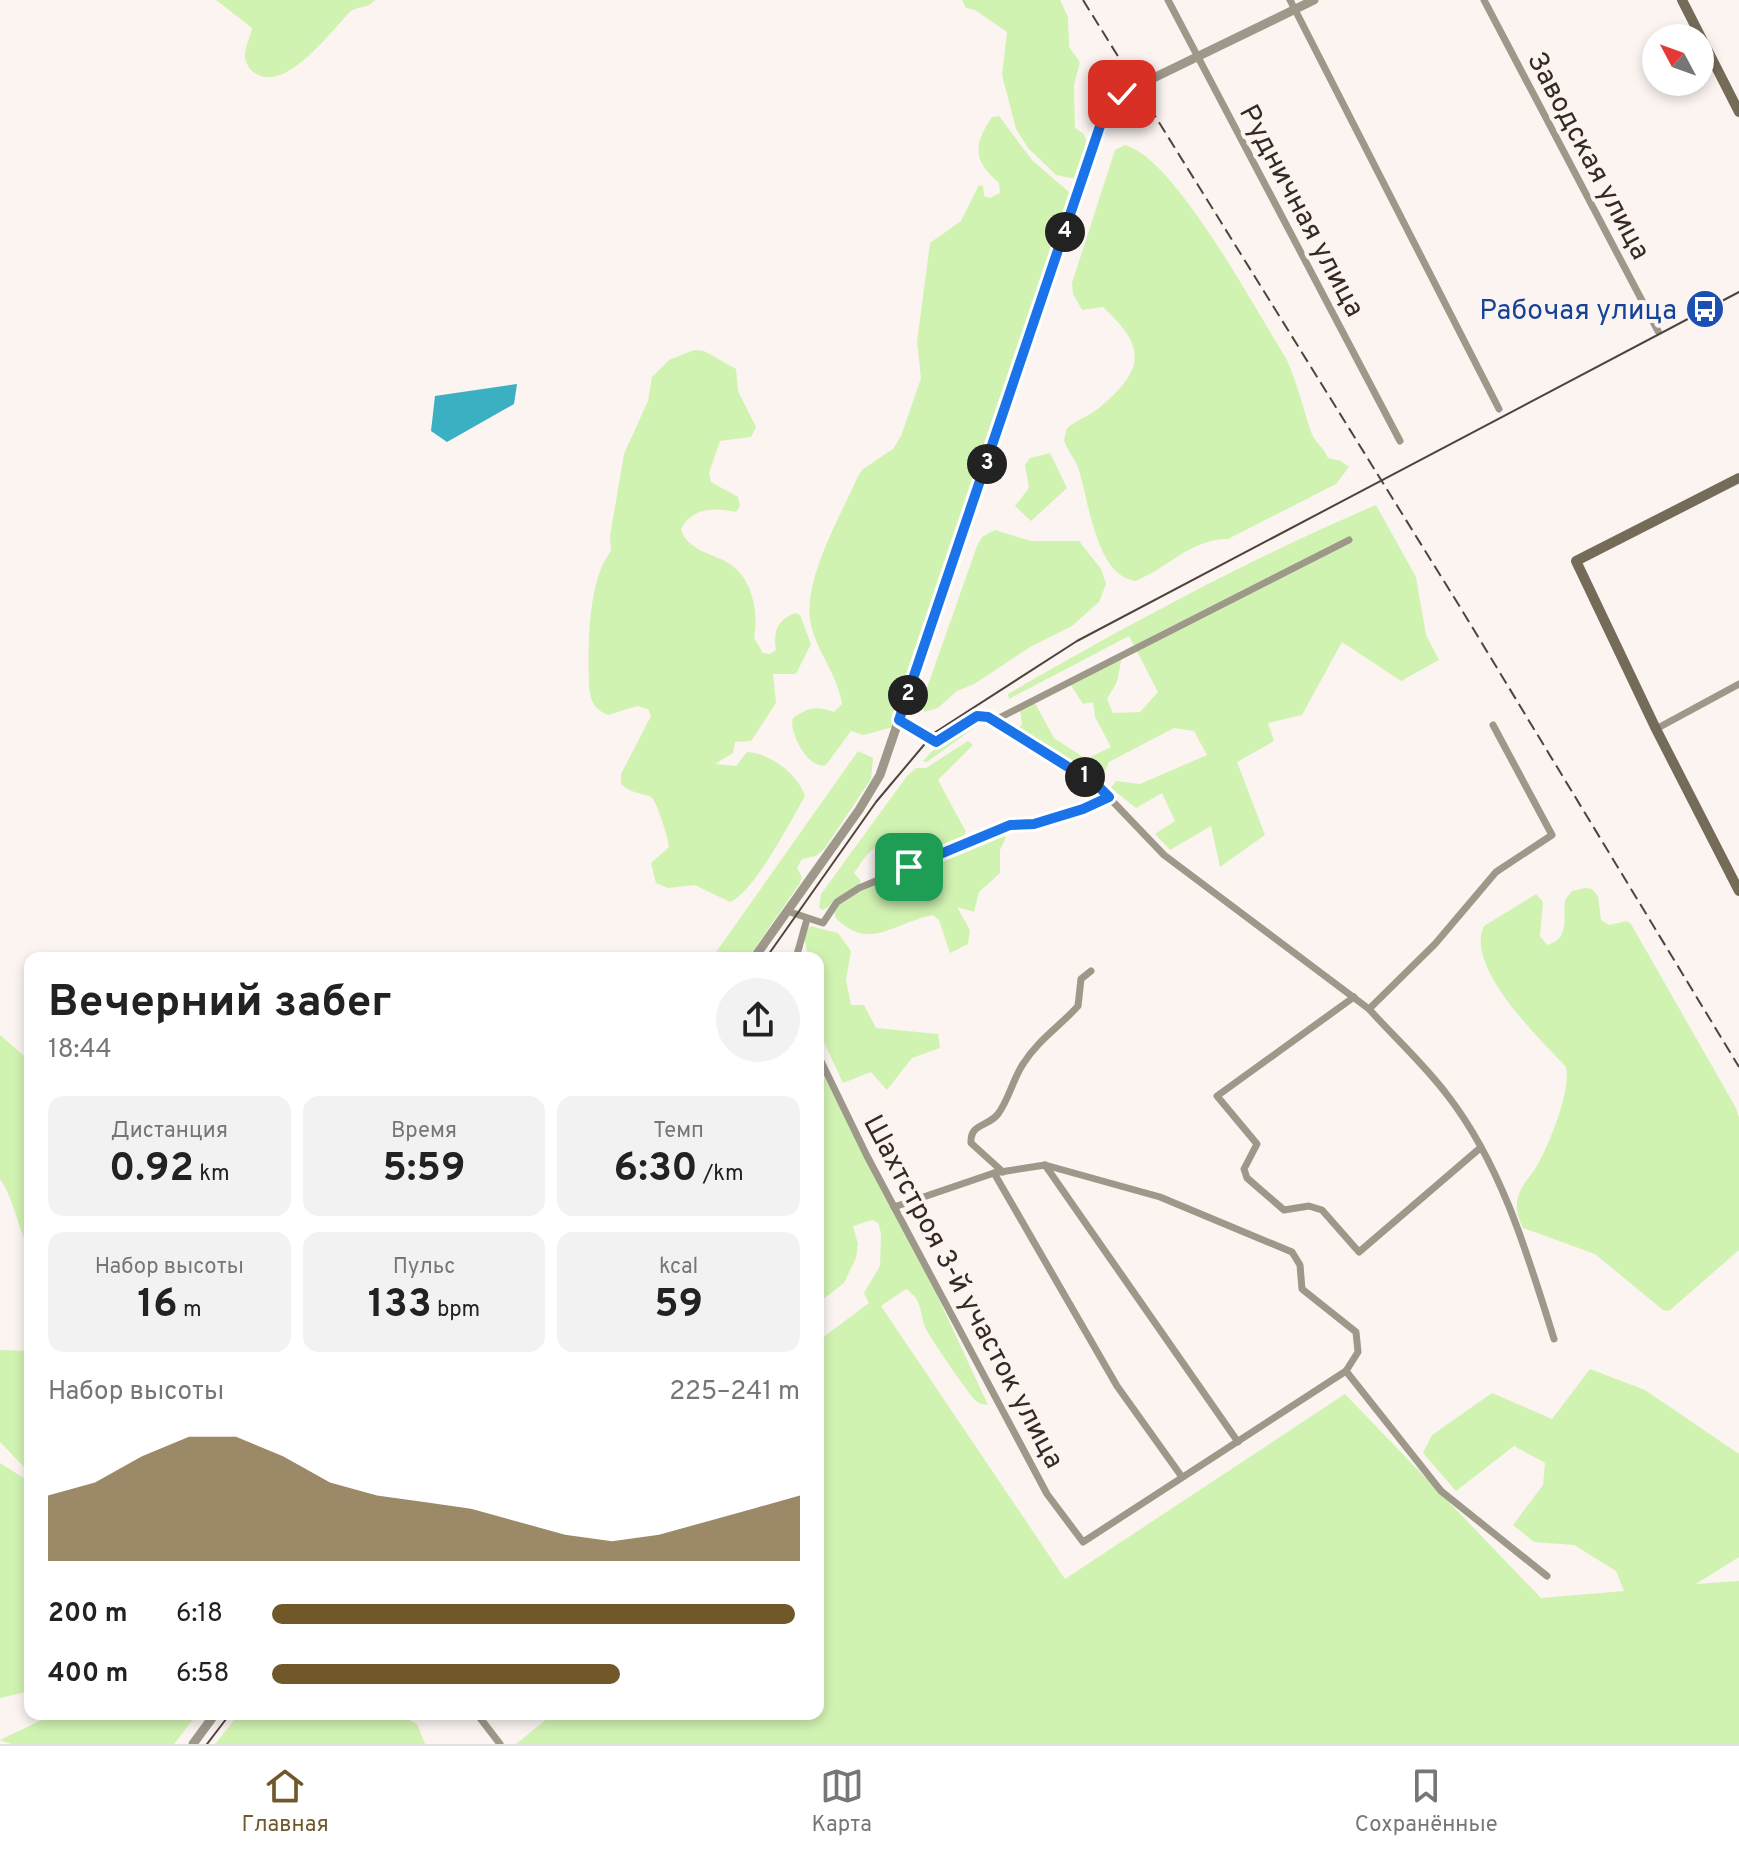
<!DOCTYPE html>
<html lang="ru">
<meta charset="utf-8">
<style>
body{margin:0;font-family:Overpass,sans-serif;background:#f2f2f2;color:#222;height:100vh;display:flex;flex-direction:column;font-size:30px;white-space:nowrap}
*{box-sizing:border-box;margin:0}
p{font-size:26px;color:#767676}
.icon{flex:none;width:44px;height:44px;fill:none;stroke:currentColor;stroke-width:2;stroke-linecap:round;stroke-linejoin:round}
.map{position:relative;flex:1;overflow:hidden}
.drawer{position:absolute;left:24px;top:952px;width:800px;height:768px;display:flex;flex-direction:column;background:#fff;border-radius:16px;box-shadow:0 4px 12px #0003}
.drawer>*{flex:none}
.needle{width:52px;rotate:311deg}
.buttons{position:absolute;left:1642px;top:24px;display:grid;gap:16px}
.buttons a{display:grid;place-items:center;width:72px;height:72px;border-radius:50%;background:#fff;box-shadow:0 4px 12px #0003;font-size:40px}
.pin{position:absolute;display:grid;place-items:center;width:68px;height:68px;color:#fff;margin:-34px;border-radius:16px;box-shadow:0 4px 12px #0006}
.km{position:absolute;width:40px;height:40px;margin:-20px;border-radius:50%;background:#222;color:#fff;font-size:22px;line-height:40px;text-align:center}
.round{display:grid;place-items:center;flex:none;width:84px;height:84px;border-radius:42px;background:#f2f2f2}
.head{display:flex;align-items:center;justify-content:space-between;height:136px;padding:0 24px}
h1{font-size:44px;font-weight:700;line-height:60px}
.metrics{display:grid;grid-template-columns:repeat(3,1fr);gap:12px;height:136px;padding:8px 24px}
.metrics div{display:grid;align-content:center;border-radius:16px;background:#f2f2f2;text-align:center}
.metrics b{font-size:40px;font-weight:700}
.metrics small{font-size:22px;font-weight:400}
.metrics p{font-size:22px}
.chart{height:224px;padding:16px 24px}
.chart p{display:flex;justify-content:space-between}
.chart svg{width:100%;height:144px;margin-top:8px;fill:#715829;opacity:.7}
ul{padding:0 24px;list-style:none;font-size:26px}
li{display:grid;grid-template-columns:128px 96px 1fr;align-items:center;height:60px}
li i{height:20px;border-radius:10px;background:#715829}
.dock{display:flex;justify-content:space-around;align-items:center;height:112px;border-top:2px solid #e0e0e0;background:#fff;font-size:22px;color:#767676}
.dock a{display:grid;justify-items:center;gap:4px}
.dock .on{color:#715829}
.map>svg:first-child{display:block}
.green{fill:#d1f3b2}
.water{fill:#3ab0c2}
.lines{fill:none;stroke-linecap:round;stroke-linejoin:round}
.minor{stroke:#9e988b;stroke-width:7}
.tertiary{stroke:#9e988b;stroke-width:9}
.secondary{stroke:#746b58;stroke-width:10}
.tram{stroke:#4f433e;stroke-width:2}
.rail{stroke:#4f433e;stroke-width:2;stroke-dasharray:12 6;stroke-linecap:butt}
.route-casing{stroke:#fff;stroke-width:16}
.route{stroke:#1a73e8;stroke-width:10}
.labels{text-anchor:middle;stroke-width:8;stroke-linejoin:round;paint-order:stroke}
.street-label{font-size:28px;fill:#362923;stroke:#fbf4f1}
.transit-label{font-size:28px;fill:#164399;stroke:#fbf4f1;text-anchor:end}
</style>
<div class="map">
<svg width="1739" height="1744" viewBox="0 0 1739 1744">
<rect width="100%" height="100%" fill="#fbf4f1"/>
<!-- green -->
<g class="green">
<path d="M 216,0 L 375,0 C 367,10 357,5 349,13 C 330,32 285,94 255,73 C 250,70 246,64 245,58 C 244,48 250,38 252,28 Z"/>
<path d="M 962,0 L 1060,0 L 1068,17 L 1069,47 L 1080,62 L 1074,85 L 1075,128 L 1084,134 L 1087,142 L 1075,179 L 1056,175 L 1028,148 L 1016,129 L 1002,75 L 1007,32 L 975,10 L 966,8 Z"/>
<path d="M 999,116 L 1032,160 L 1069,192 L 1070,200 L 894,727 L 863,735 L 851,731 L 826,765 C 808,770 788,731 793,718 C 810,707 815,706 834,712 L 842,704 C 838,677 820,656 812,629 C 799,585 840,518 858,476 L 863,469 L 893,449 L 901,436 L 921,378 L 917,342 L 930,243 L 961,221 L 979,185 L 983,186 L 984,196 L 990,198 L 1000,193 L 999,183 C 974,161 972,147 992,117 Z"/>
<path d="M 1125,145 C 1175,158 1256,311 1286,358 C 1297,383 1303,407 1311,432 C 1315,443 1324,447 1328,458 L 1341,461 L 1349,467 L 1336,484 L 1228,539 C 1190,539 1167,569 1135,581 C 1095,575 1089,499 1078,468 C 1075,458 1067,451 1064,440 L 1067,428 C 1077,420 1089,416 1099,408 C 1145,369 1147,348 1103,307 L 1082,310 L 1073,294 L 1072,283 L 1115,150 Z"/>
<path d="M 694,350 L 704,351 L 736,369 L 738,391 L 756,427 L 751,437 L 720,441 L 709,473 L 711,482 L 738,497 L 740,506 L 736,512 C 714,507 692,508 681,529 C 687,551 715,554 730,564 C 753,579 759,615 754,638 L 763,653 L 770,654 L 776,650 C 773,632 777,620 795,613 L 800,615 L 811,644 L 796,674 L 773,674 L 776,703 L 751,741 L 735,742 L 733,753 L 715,764 L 736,766 L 747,752 C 770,753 798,774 805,796 C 791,821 754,892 730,902 L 695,885 L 668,888 L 656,883 L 651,863 L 669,847 C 669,840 656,799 651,797 C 640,792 632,794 621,784 L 621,774 L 651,716 L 648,709 L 637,706 L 608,715 C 594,709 591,702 589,687 C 588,649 587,581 611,551 L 610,536 L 624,454 L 648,401 L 652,377 L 669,360 Z"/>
<path d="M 1050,453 L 1067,488 L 1031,521 L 1015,506 L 1029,488 L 1025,465 L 1030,458 Z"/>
<path d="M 1376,505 L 1416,577 L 1426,635 L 1439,660 L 1401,681 L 1342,642 L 1302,715 L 1268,723 L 1274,741 L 1237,762 L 1265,835 L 1220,867 L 1211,826 L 1170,850 L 1155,834 L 1175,821 L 1162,793 L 1136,808 L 1111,788 L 1116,781 L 1140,784 L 1207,755 L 1194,731 L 1174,728 L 1109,762 L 1100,782 L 1016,729 L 1022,725 L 1020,710 L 1035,703 L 1054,738 L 1086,759 L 1111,747 L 1095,717 L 1093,702 L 1083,704 L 1070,684 L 1122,656 L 1117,682 L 1107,699 L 1113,713 L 1140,712 L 1158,692 L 1129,636 L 1009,699 L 1008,694 C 1127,625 1249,559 1376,505 Z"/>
<path d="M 995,530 L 1031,541 L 1079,541 L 1101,569 L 1106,584 L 1099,602 L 1072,626 L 1030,647 L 974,684 L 957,691 L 938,708 L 924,712 L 922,702 L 977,546 L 982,537 Z"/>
<path d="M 982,722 L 927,762 L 923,761 L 939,744 Z"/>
<path d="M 968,741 L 973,745 L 938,780 L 966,832 L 963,838 L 906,864 L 900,859 L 896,845 L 886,842 C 868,849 865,858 854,873 L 861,881 L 857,887 L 823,910 L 819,908 L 821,894 L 907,776 L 916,768 L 926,768 Z"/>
<path d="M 858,751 L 873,758 L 871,779 L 825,848 L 816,856 L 802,859 L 797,868 L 802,877 L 800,883 L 748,958 L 712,958 Z"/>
<path d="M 1000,834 L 1006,837 L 1000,850 L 1000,873 L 979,892 L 974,912 L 957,907 L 970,930 L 968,944 L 950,953 L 939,920 L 933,915 C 895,922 868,953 835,917 L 834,910 C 852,888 968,844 1000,834 Z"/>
<path d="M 1585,888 L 1592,889 L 1598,896 L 1601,920 L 1609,925 L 1627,921 L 1631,924 L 1736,1108 L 1739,1118 L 1739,1250 L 1669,1311 L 1663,1310 L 1595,1254 L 1523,1228 C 1518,1218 1515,1207 1518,1197 C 1521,1185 1532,1175 1538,1164 C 1550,1142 1571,1091 1566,1067 C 1541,1040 1464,967 1484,926 L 1536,894 L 1543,902 L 1540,936 L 1547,945 C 1570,939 1563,918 1565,900 L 1572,891 Z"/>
<path d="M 810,926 L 838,933 L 851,951 L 846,980 L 851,1005 L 864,1005 L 876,1028 L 938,1034 L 940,1048 L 912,1058 L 887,1090 L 871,1072 L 843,1083 L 822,1038 L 818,958 L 808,958 L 804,935 Z"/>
<path d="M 0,1035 L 30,1061 L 30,1251 C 18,1228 13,1197 0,1179 Z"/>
<path d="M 818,1065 L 930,1280 L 988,1405 C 983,1404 980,1404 976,1401 C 968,1393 930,1338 925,1327 C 919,1311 923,1300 906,1289 L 881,1306 L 1065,1579 L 1345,1394 L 1541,1598 L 1624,1591 L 1616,1571 L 1574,1545 L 1534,1542 L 1513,1525 L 1543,1485 L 1545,1463 L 1514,1446 L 1456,1491 L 1423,1453 L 1432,1435 L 1492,1393 L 1552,1419 L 1590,1369 L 1645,1390 L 1739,1454 L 1739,1557 L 1696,1584 L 1739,1581 L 1739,1744 L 516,1744 L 553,1714 L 818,1714 L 818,1341 L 869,1303 L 864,1293 L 880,1266 L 881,1233 L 878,1223 L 872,1220 L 853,1226 L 858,1244 L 856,1258 L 844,1283 L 818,1303 Z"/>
<path d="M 0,1350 L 30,1351 L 30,1473 L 0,1442 Z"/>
<path d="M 0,1463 L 30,1482 L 30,1691 L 0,1698 Z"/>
<path d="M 54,1714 L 197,1714 L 174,1744 L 11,1744 L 0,1740 Z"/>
<path d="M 239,1714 L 399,1714 L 417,1724 L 425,1744 L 215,1744 Z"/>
</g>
<!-- water -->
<path class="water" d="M 517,384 L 514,404 L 447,442 L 431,431 L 435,396 Z"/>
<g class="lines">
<!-- minor -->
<g class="minor">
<path d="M 1168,0 L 1400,441"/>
<path d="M 1290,0 L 1499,409"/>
<path d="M 1484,0 L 1658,331"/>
<path d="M 899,720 L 936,742 L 977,716 L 995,720 L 1097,785 L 1164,855 L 1369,1009 L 1435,944 L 1496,872 L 1552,835 L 1493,725"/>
<path d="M 995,720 L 1349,540"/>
<path d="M 1656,729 L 1739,684"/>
<path d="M 787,911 L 823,923 L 837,902 L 859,888 L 1010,825 C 1045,819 1076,814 1109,797"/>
<path d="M 796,958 L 807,919"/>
<path d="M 1354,997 L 1217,1096 L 1257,1144 L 1244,1169 L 1247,1178 L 1284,1210 L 1309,1206 L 1322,1210 L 1359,1252 L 1479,1149"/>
<path d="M 1369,1009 C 1395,1038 1425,1065 1448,1096 C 1502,1166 1528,1256 1554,1339"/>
<path d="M 818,1055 L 867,1156 L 1047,1494 L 1083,1542 L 1346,1371 L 1441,1491 L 1547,1576"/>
<path d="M 1045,1165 L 1238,1442"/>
<path d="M 1003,1172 L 971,1143 C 970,1123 988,1127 998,1114 C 1009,1099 1013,1079 1023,1064 C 1038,1040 1060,1026 1078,1006 L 1081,979 L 1091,971"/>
<path d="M 994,1173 L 1117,1386 L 1182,1477"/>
<path d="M 894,1207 L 994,1173 L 1045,1165 L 1160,1197 L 1292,1252 L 1300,1265 L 1302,1289 L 1356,1332 L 1358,1352 L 1346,1371"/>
<path d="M 477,1714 L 500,1744"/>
</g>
<!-- tertiary -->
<g class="tertiary">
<path d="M 754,958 L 859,810 L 880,775 L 1107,110 L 1116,99 L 1137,86 L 1314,0"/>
<path d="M 193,1744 L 215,1714"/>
</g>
<!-- secondary -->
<g class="secondary">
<path d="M 1682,0 L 1739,112"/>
<path d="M 1739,478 L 1576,561 L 1656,729 L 1739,891"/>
</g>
<!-- tram -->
<g class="tram">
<path d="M 766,958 L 876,802 L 934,733 L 1077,641 L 1739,292"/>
<path d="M 207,1744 L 230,1714"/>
</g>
<!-- rail -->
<path class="rail" d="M 1083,0 L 1460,607 L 1739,1067"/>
</g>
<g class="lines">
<!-- route casing -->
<g class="route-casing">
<path id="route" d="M 909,867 L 1010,825 L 1034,824 L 1083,809 L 1109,797 L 1097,785 L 988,717 L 977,716 L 936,742 L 899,720 L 1100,126 L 1107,110 L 1122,94"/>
</g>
<!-- route -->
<use href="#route" class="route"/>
</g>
<!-- icons -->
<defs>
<g id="bus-disc" transform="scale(2)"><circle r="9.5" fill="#1a4fb4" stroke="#fbf4f1"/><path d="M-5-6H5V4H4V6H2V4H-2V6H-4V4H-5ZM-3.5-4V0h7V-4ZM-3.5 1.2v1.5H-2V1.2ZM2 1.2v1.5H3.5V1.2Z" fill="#fff"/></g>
</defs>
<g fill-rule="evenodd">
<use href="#bus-disc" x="1705" y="309"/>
</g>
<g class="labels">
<!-- street labels -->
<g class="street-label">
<text transform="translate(1590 155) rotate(62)" y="10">Заводская улица</text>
<text transform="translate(1303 210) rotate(62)" y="10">Рудничная улица</text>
<text transform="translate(965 1291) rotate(62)" y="10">Шахтстроя 3-й участок улица</text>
</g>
<!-- transit labels -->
<g class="transit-label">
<text x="1677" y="319">Рабочая улица</text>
</g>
</g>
</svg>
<div class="buttons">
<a><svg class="needle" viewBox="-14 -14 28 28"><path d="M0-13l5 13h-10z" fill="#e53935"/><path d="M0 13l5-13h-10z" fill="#767676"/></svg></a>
</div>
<div class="pin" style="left:909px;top:867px;background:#1e9e55"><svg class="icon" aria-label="arrive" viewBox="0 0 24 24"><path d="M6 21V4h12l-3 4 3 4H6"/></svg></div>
<div class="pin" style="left:1122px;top:94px;background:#d93025"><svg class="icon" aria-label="check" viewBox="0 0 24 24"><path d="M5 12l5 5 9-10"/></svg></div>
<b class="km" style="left:1085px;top:777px">1</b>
<b class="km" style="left:908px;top:695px">2</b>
<b class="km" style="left:987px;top:464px">3</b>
<b class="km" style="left:1065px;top:232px">4</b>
<section class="drawer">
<div class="head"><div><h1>Вечерний забег</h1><p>18:44</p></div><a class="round"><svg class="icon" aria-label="share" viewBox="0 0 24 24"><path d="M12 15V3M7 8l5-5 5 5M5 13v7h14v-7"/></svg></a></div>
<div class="metrics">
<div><p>Дистанция</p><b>0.92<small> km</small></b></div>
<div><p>Время</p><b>5:59</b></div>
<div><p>Темп</p><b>6:30<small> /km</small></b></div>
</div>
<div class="metrics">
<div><p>Набор высоты</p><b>16<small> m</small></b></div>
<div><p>Пульс</p><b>133<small> bpm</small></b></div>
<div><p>kcal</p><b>59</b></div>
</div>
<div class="chart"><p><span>Набор высоты</span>225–241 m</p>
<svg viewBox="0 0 160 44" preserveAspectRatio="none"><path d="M0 44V24L10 20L20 12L30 6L40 6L50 12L60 20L70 24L80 26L90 28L100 32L110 36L120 38L130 36L140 32L150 28L160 24V44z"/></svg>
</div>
<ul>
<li><b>200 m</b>6:18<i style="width:99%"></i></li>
<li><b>400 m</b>6:58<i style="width:66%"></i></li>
</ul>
</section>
</div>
<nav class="dock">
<a class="on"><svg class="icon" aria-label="home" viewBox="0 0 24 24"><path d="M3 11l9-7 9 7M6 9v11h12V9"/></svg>Главная</a>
<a><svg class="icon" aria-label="map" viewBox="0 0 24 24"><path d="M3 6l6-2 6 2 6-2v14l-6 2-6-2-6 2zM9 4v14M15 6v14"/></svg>Карта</a>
<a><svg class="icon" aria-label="saved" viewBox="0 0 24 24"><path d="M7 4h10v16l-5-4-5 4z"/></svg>Сохранённые</a>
</nav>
